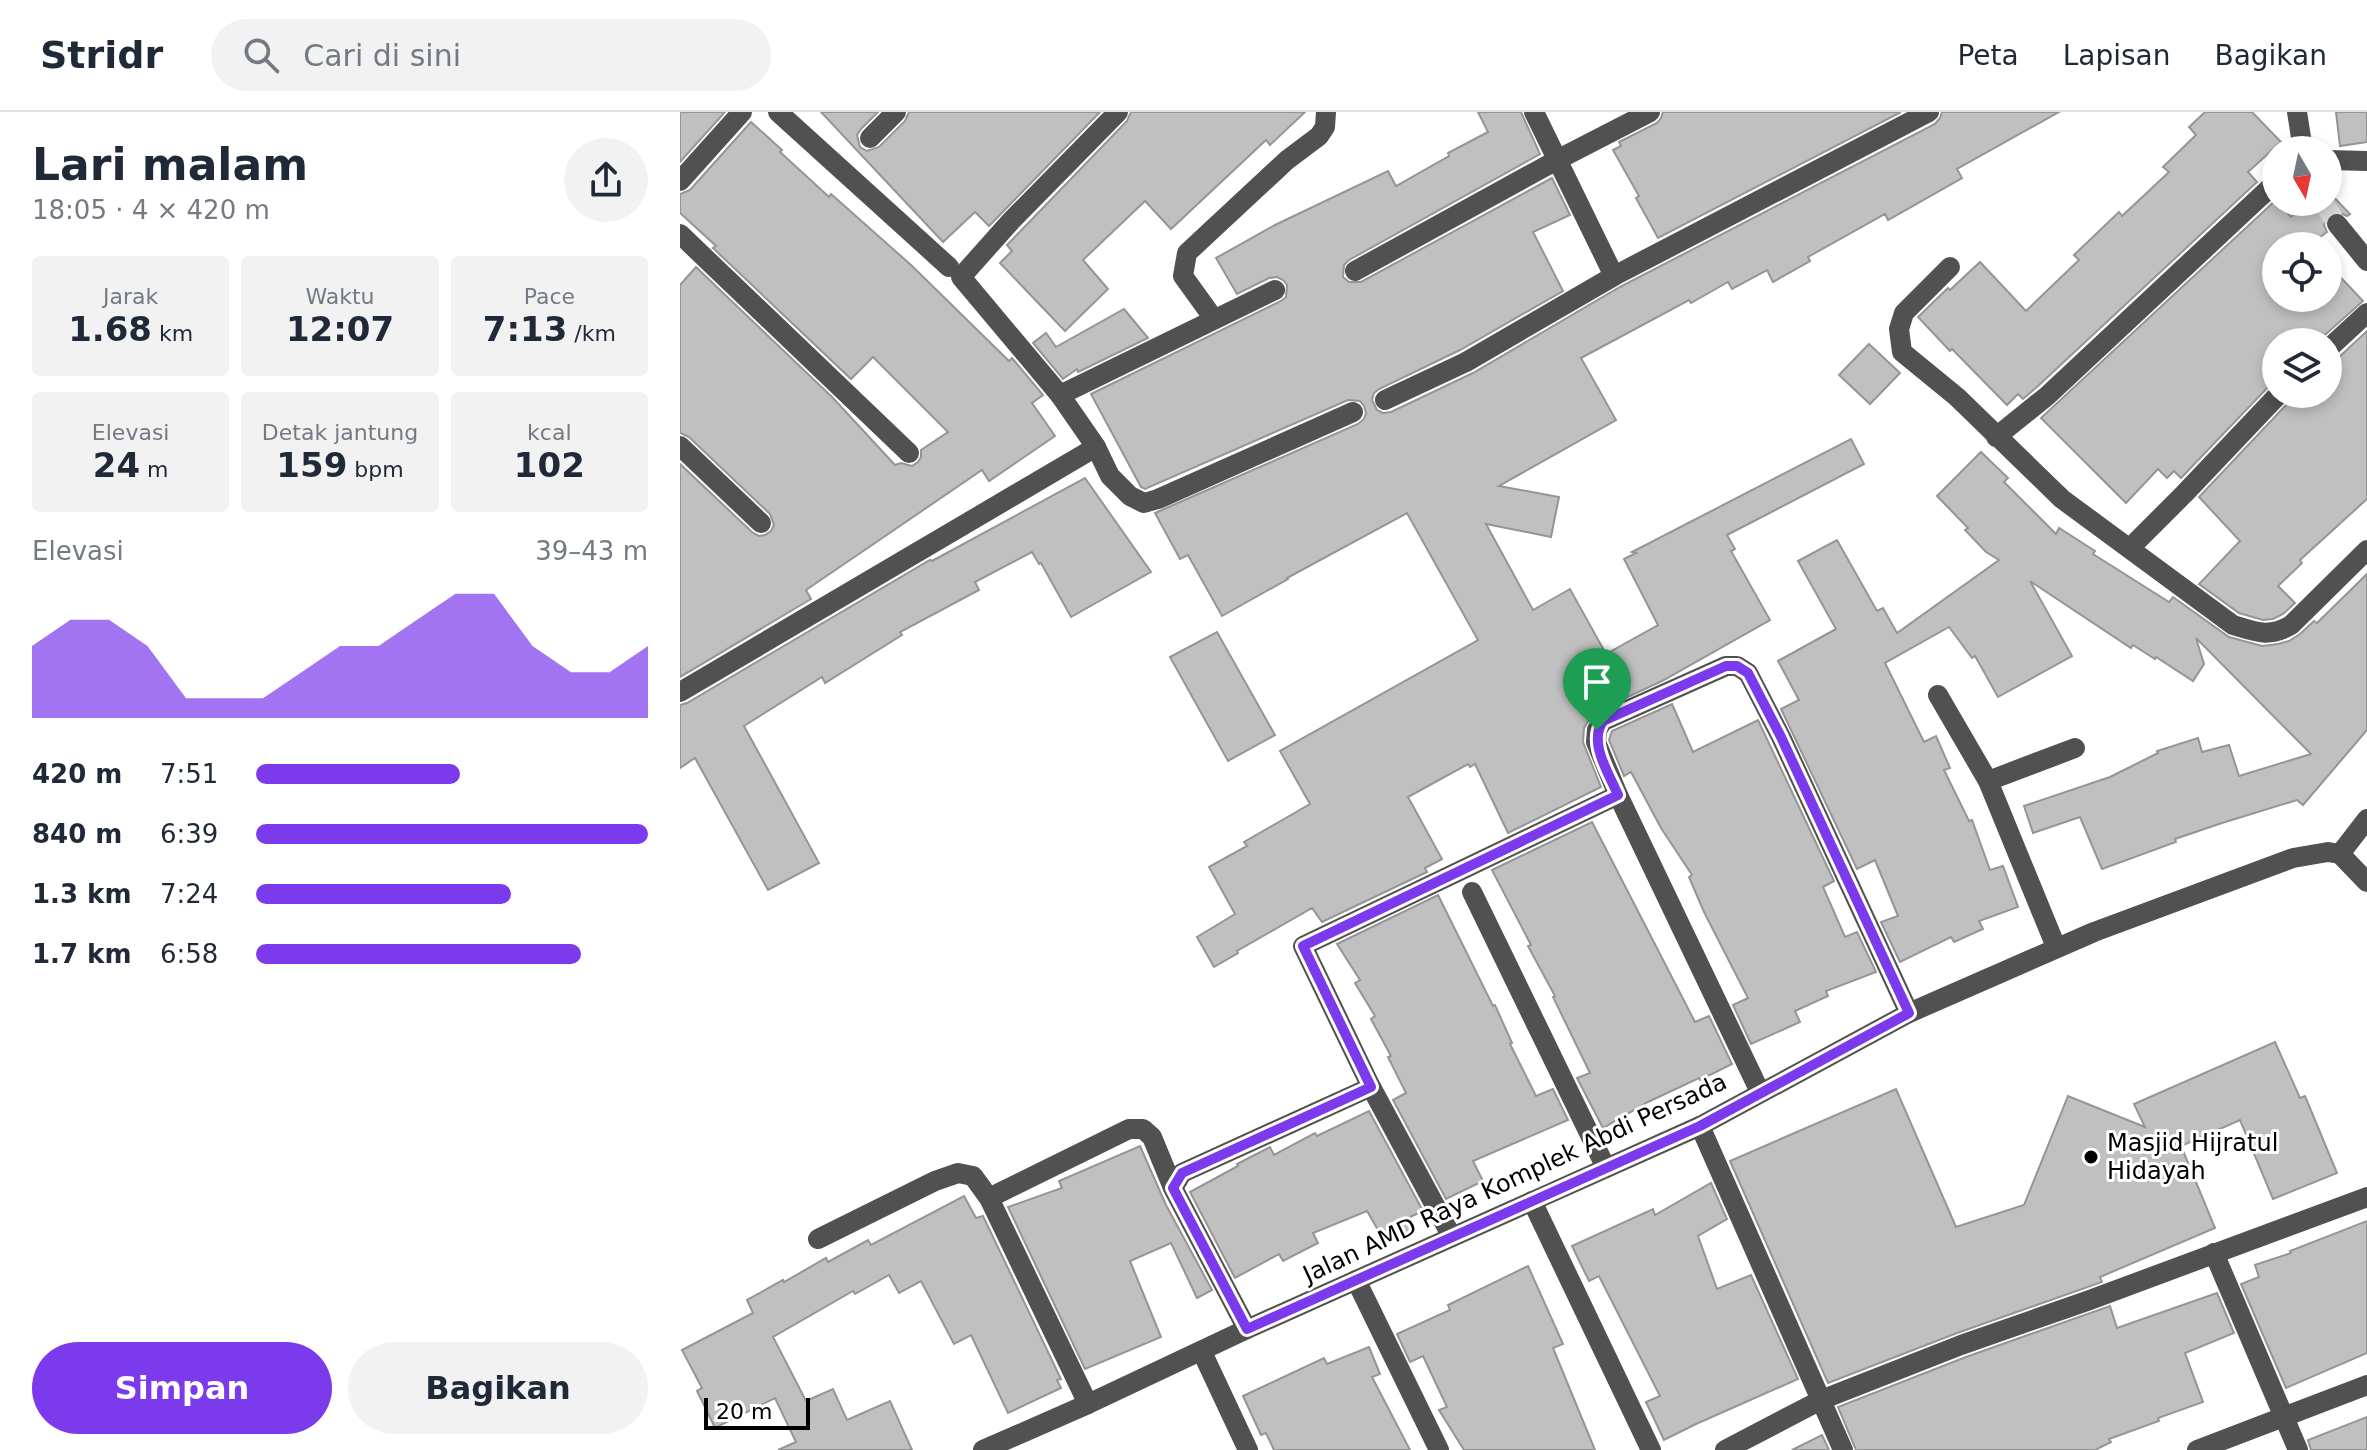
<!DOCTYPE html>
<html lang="id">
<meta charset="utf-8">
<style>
body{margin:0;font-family:"DejaVu Sans",sans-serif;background:#f2f2f3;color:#1f2937;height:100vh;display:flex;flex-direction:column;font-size:30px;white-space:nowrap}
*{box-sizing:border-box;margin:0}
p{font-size:26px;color:#747a83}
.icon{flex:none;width:44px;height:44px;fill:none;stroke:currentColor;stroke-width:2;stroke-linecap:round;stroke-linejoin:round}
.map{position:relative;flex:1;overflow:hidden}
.drawer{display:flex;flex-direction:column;background:#fff;width:680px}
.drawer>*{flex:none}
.needle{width:52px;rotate:171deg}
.tools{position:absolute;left:1582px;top:24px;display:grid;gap:16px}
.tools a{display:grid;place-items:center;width:80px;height:80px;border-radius:50%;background:#fff;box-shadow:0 4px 12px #0003;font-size:40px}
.scale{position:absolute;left:24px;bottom:20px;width:106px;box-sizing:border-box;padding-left:8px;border:4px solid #000;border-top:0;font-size:22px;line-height:28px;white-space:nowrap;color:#000;-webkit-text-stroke:6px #fff;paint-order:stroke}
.pin{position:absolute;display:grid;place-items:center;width:68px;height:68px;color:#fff;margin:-82px -34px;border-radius:50% 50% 50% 0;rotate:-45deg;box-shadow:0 0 8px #0007}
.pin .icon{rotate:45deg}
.round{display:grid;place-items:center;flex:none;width:84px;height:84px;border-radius:42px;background:#f2f2f3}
.summary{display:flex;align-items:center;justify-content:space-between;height:136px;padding:0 32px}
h1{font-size:44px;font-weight:800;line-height:60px}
.figures{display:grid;grid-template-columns:repeat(3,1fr);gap:12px;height:136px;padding:8px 32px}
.figures div{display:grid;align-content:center;border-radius:8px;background:#f2f2f3;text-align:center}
.figures b{font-size:34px;font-weight:800}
.figures small{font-size:22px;font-weight:400}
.figures p{font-size:22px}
.chart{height:224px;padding:16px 32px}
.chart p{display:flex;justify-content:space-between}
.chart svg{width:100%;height:144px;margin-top:8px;fill:#7c3aed;opacity:.7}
.primary-button{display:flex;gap:16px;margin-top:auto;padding:16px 32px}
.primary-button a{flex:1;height:92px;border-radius:48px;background:#7c3aed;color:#fff;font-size:32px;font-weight:800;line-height:92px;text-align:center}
.primary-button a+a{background:#f2f2f3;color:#1f2937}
ul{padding:0 32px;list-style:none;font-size:26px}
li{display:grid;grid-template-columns:128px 96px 1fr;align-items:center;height:60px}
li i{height:20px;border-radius:10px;background:#7c3aed}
header{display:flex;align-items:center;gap:48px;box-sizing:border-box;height:112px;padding:0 40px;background:#fff;border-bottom:2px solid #e0e1e3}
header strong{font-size:38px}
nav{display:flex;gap:44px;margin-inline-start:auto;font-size:28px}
.search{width:560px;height:72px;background:#f2f2f3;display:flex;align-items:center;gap:20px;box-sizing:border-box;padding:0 28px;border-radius:44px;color:#747a83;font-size:30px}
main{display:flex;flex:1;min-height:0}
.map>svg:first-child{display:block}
.building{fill:#c0c0c0;stroke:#959595;stroke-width:2}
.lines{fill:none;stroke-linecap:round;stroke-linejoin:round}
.minor-tunnel{stroke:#d9d9d9;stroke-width:20;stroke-dasharray:20 10;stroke-linecap:butt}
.minor{stroke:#515151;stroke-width:20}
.route-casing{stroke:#fff;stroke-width:16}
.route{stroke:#7c3aed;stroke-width:10}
.poi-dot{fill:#000;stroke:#fff;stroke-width:3}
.labels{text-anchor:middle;stroke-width:6;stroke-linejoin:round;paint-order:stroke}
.poi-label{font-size:24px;fill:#000;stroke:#fff;text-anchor:start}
.street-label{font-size:24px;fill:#000;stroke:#fff}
</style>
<header>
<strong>Stridr</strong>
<div class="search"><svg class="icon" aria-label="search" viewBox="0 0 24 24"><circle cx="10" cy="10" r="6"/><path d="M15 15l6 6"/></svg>Cari di sini</div>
<nav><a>Peta</a><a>Lapisan</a><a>Bagikan</a></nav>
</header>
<main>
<section class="drawer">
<div class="summary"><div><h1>Lari malam</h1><p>18:05 · 4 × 420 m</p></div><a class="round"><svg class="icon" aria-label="share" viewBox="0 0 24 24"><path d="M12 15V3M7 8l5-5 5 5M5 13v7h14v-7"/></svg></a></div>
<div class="figures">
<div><p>Jarak</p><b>1.68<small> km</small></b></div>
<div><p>Waktu</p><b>12:07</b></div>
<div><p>Pace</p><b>7:13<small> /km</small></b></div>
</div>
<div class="figures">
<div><p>Elevasi</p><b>24<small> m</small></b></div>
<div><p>Detak jantung</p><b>159<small> bpm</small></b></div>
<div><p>kcal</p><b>102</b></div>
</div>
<div class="chart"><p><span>Elevasi</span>39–43 m</p>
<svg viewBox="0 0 160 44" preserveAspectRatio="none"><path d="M0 44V22L10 14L20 14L30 22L40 38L50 38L60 38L70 30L80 22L90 22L100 14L110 6L120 6L130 22L140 30L150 30L160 22V44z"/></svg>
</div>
<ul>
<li><b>420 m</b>7:51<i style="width:52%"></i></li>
<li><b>840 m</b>6:39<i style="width:100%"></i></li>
<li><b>1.3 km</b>7:24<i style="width:65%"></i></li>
<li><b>1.7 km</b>6:58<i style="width:83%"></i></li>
</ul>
<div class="primary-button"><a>Simpan</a><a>Bagikan</a></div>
</section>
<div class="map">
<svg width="1687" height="1338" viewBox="0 0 1687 1338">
<rect width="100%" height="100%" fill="#fff"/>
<!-- building -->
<g class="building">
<path d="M 0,0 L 45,0 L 0,50 Z"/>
<path d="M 141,0 L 198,0 L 181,17 L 177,23 L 180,35 L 187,39 L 199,35 L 225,9 L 229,0 L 420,0 L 309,114 L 295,100 L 263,130 Z"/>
<path d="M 451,0 L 625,0 L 590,33 L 586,28 L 491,117 L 465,89 L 403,148 L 428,177 L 385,219 L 320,151 L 332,139 L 327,133 L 447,9 Z"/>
<path d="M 798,0 L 841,0 L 860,42 L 669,148 L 664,153 L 663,165 L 669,170 L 681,170 L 872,66 L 890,103 L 853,120 L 883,179 L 780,238 L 699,277 L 694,281 L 692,288 L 697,298 L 703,301 L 711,300 L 793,261 L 940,175 L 1255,12 L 1260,6 L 1262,0 L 1379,0 L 1277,57 L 1282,66 L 1208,108 L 1205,102 L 1128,145 L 1130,149 L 1093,170 L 1087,158 L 1052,177 L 1048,170 L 1011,191 L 1009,188 L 901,246 L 936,308 L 819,374 L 879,385 L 871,425 L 806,412 L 853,498 L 890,477 L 926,542 L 978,513 L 944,447 L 956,441 L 952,440 L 1171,327 L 1184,352 L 1047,423 L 1055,437 L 1051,439 L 1090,508 L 982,569 L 913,601 L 904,616 L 903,630 L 921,675 L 828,721 L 795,652 L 790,655 L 788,652 L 728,685 L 762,747 L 745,756 L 747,760 L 642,810 L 632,796 L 557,839 L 558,841 L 534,855 L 517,825 L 555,802 L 529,755 L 567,734 L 564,730 L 630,692 L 600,639 L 798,528 L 727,401 L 607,466 L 608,467 L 542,504 L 508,443 L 500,447 L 475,401 L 678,312 L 684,307 L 686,301 L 684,294 L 680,289 L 668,288 L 465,377 L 461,375 L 411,282 L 601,189 L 606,185 L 607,173 L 603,168 L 597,165 L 589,166 L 557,182 L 536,146 L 595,113 L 708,59 L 716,74 L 769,44 L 768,41 L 808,20 Z"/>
<path d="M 983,0 L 1221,0 L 978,126 L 956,86 L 959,84 L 933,38 L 941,34 L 939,30 L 977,11 L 981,6 Z"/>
<path d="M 1525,0 L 1572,0 L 1601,30 L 1568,60 L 1577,70 L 1358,274 L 1343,287 L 1338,282 L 1327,293 L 1272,237 L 1270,239 L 1238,205 L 1268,176 L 1270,178 L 1300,150 L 1346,199 L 1399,148 L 1394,143 L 1439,100 L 1442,104 L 1489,60 L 1483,55 L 1516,23 L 1509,15 Z"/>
<path d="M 1656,0 L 1687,0 L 1687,30 L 1660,34 Z"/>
<path d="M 71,10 L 102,38 L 100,40 L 149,85 L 151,82 L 231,153 L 329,249 L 332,246 L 363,283 L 352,291 L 375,324 L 309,369 L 302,358 L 126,478 L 131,487 L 0,565 L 0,352 L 73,421 L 79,424 L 85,423 L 91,419 L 94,413 L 90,402 L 9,325 L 0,321 L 0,173 L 16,155 L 153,286 L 215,353 L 221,351 L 232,354 L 238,350 L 241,345 L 241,338 L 268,320 L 193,245 L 171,267 L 33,136 L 36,134 L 0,101 L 0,82 L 10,78 Z"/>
<path d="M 1648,79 L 1670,102 L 1667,104 L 1656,99 L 1648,102 L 1644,113 L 1647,120 L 1635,129 L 1637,131 L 1634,134 L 1596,134 L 1596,186 L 1648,186 L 1648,152 L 1683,189 L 1637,230 L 1596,230 L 1596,269 L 1590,273 L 1501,366 L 1494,359 L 1487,366 L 1478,357 L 1446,391 L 1361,306 L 1596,88 L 1611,105 L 1630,90 L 1648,90 Z"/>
<path d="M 444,197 L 468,226 L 398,260 L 397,257 L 383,267 L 353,231 L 366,221 L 376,235 Z"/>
<path d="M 1687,219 L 1687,387 L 1620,448 L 1622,451 L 1598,474 L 1615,491 L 1603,502 L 1593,507 L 1583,508 L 1559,501 L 1519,472 L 1560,429 L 1519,385 L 1608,291 L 1612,282 L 1648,282 L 1648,250 L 1657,247 Z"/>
<path d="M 1189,232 L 1220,261 L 1190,292 L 1159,263 Z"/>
<path d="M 1301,340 L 1328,366 L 1324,370 L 1376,422 L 1379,416 L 1415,439 L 1413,442 L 1489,490 L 1493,485 L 1549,525 L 1582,534 L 1598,532 L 1609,529 L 1620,522 L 1634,509 L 1637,511 L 1687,462 L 1687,618 L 1623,693 L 1617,688 L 1542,711 L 1495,727 L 1496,730 L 1422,757 L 1400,705 L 1353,721 L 1344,694 L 1430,665 L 1478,641 L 1477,639 L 1518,626 L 1522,640 L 1549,633 L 1559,664 L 1631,642 L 1516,526 L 1524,552 L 1513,569 L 1476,545 L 1475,547 L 1453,533 L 1451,536 L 1350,469 L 1392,544 L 1318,585 L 1295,544 L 1292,546 L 1269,515 L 1205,551 L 1244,630 L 1256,624 L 1270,656 L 1264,658 L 1289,709 L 1292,708 L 1310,758 L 1323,754 L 1338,795 L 1299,809 L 1303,817 L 1274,830 L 1271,825 L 1220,850 L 1201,810 L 1218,804 L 1195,748 L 1177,757 L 1101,597 L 1119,588 L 1098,549 L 1156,517 L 1118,449 L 1157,428 L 1197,499 L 1203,496 L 1217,521 L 1319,448 L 1306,440 L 1285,418 L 1288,416 L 1257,384 Z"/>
<path d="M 405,366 L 471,460 L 391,505 L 361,451 L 359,452 L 352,440 L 295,470 L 299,478 L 220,520 L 222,523 L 145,571 L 142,565 L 64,614 L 139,751 L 88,778 L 15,646 L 0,656 L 0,593 L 7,591 L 250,448 L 252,449 Z"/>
<path d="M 537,520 L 595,623 L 548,649 L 490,545 Z"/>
<path d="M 992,592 L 1013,640 L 1078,608 L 1154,769 L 1143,775 L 1165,825 L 1177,820 L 1196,860 L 1146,879 L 1148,884 L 1115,899 L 1120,910 L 1071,932 L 1053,893 L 1068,886 L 1024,800 L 1009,765 L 1012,763 L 981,716 L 951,660 L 944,664 L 929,628 L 932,619 Z"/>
<path d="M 912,710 L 1015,910 L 1029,904 L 1052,952 L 1020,968 L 1019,966 L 968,990 L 923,1016 L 897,966 L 910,961 L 873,885 L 875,884 L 848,834 L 851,833 L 812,758 Z"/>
<path d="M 758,783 L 813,894 L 815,893 L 832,931 L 830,932 L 856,984 L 873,977 L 888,1008 L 793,1049 L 803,1069 L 766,1087 L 713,988 L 726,981 L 708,945 L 711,944 L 691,907 L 695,904 L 675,871 L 680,868 L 657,832 Z"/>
<path d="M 1595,930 L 1620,986 L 1625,984 L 1657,1061 L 1593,1087 L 1560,1008 L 1501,1034 L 1535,1116 L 1420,1165 L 1422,1170 L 1277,1221 L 1148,1271 L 1050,1049 L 1216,977 L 1276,1115 L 1344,1093 L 1388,984 L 1465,1015 L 1454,992 Z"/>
<path d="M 689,999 L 743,1099 L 730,1105 L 736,1115 L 706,1132 L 687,1099 L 633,1121 L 638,1131 L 603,1149 L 599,1142 L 555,1166 L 510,1080 L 558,1054 L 557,1052 L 590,1035 L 594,1043 L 635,1021 L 637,1024 Z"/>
<path d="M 460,1034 L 486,1093 L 532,1178 L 517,1186 L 491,1131 L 450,1149 L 481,1225 L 405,1257 L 328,1095 L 382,1076 L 379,1069 Z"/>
<path d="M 1031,1071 L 1047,1107 L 1018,1124 L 1037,1177 L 1071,1163 L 1118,1267 L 1016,1312 L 984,1328 L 966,1290 L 980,1284 L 919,1164 L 909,1169 L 892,1134 L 973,1097 L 975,1103 Z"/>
<path d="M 284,1084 L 296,1106 L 303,1104 L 381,1267 L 377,1268 L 381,1276 L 328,1301 L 291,1223 L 274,1232 L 241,1169 L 219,1181 L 209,1163 L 175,1182 L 173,1179 L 93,1225 L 126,1289 L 153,1277 L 167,1308 L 210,1289 L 232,1338 L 98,1338 L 116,1330 L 95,1286 L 35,1316 L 17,1279 L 22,1276 L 2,1238 L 73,1201 L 67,1188 L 103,1168 L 104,1170 L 146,1146 L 148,1150 L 188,1128 L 191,1133 Z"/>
<path d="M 1687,1109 L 1687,1241 L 1606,1276 L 1561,1172 L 1579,1165 L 1575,1153 L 1611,1141 L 1610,1139 Z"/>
<path d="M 848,1154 L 883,1232 L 873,1236 L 915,1338 L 784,1338 L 759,1298 L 767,1295 L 743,1244 L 730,1250 L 717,1222 L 770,1198 L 768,1193 Z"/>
<path d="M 1537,1181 L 1554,1221 L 1505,1241 L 1523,1290 L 1478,1306 L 1479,1309 L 1429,1327 L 1431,1330 L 1415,1338 L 1176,1338 L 1158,1295 L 1286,1245 L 1430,1194 L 1437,1216 Z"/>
<path d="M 689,1235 L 700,1262 L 692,1265 L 730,1338 L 594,1338 L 586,1321 L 581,1323 L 563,1284 L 644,1246 L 647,1252 Z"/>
<path d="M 1687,1305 L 1687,1338 L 1631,1338 L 1628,1328 Z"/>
<path d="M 1142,1323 L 1149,1338 L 1112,1338 Z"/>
</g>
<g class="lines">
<!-- minor-tunnel -->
<path class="minor-tunnel" d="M 1643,90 L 1657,112"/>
<!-- minor -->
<g class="minor">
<path d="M 98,0 L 269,155"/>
<path d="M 438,0 L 331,109 L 281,165 L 380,283 L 416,335 L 430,364 L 450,384 L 464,391 L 478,387 L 673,300"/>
<path d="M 854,0 L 934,164"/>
<path d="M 1617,0 L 1623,38"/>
<path d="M 190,26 L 216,0"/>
<path d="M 1648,48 L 1687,49"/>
<path d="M 0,69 L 62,0"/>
<path d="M 1657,112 L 1687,149"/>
<path d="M 0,122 L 229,341"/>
<path d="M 1270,155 L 1224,201 L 1219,217 L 1222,240 L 1277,285 L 1382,387 L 1553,513 C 1576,520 1589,526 1611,513 L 1687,438"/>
<path d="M 675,159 L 877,48 L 970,0"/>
<path d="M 534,207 L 503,164 L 507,141 L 607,48 L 639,24 L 645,15 L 646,0"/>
<path d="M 1648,237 L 1687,201"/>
<path d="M 380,283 L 595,178"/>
<path d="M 705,288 L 786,250 L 934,164 L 1249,0"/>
<path d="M 1316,325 L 1367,284 L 1596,70"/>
<path d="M 0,334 L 81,411"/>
<path d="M 1450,436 L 1504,382 L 1599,282"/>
<path d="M 0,580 L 416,335"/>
<path d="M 1258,583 L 1308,669 L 1376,835"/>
<path d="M 1308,669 L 1395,636"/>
<path d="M 1660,742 L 1687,770"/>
<path d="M 792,780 L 926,1056"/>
<path d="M 1080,980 L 938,683 L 916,630 L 917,618 L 923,609 L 1046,554 L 1057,554 L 1068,561 L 1101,625 L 1229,901"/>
<path d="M 1020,1014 L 1163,1338"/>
<path d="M 309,1086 L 449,1017 L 463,1017 L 472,1025 L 493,1076"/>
<path d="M 852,1089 L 971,1338"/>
<path d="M 772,1125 L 691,975 L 623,834 L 938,683"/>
<path d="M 138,1127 L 255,1069 L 278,1061 L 293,1064 L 309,1086 L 408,1292"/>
<path d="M 1534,1141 L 1618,1338"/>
<path d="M 676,1168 L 759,1338"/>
<path d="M 567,1217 L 493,1076 L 502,1061 L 691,975"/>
<path d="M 522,1240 L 568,1338"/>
<path d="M 303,1338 L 408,1292 L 567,1217 L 1020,1014 L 1229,901 L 1414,820 L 1613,746 L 1648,740 L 1660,742 L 1687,707"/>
<path d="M 1045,1338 L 1141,1288 L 1281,1233 L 1407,1189 L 1687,1085"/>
<path d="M 1517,1338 L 1687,1273"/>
</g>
</g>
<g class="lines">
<!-- route casing -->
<g class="route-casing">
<path id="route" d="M 1046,554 L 1057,554 L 1068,561 L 1101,625 L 1229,901 L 1020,1014 L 567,1217 L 493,1076 L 502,1061 L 691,975 L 623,834 L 938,683 C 929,661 908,631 923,609 Z"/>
</g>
<!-- route -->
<use href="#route" class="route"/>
</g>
<!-- markers -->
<circle class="poi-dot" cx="1411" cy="1045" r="8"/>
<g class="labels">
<!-- poi labels -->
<g class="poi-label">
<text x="1427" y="1039">Masjid Hijratul<tspan x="1427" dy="28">Hidayah</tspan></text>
</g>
<!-- street labels -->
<g class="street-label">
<text transform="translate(835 1066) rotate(-25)" y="8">Jalan AMD Raya Komplek Abdi Persada</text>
</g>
</g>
</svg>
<div class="tools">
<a><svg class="needle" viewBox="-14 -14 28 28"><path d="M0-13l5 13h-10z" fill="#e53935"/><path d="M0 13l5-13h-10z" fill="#747a83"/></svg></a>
<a><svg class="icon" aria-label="locate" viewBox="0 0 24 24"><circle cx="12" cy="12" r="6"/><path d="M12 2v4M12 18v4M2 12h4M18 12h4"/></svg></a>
<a><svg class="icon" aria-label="layers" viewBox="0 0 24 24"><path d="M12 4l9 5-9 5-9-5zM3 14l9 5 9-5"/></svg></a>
</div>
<div class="scale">20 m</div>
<div class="pin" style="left:917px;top:618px;background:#1e9e55"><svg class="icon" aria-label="arrive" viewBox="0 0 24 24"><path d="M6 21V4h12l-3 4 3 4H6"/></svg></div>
</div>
</main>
